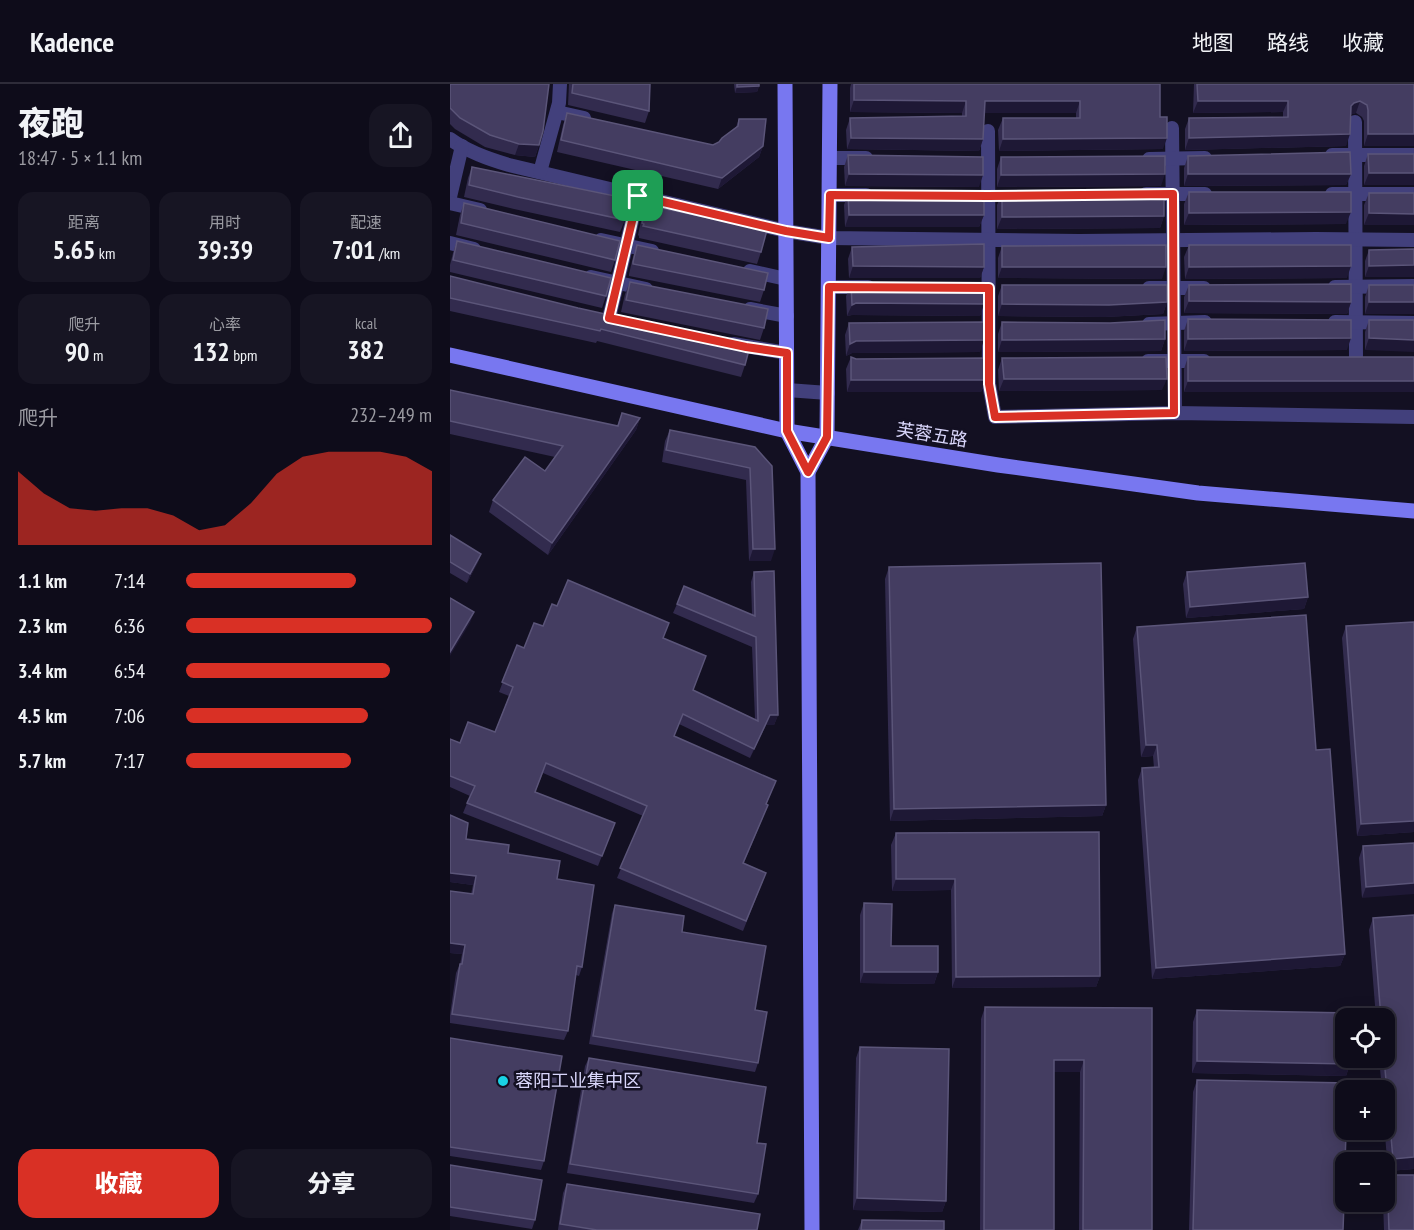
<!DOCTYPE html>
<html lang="zh">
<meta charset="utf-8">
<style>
body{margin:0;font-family:"PT Sans Narrow","Noto Sans SC",sans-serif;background:#171523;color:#f1f3f6;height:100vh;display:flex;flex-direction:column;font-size:22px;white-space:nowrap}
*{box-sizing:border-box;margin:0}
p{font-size:20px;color:#9b9ba2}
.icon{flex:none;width:33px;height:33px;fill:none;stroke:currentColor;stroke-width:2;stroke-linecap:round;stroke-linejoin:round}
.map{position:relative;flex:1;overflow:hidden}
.sheet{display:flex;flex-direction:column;background:#0e0c1a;width:450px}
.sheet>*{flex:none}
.controls{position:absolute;left:885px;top:924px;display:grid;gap:12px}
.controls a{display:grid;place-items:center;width:60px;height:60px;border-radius:12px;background:#0e0c1a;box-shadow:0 3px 15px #0003,0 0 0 2px #2e2c39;font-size:30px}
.pin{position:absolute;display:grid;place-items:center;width:51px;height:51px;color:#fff;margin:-26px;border-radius:12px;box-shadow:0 3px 9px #0006}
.round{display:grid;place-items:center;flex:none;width:63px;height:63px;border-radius:18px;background:#171523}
.head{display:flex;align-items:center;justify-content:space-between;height:102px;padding:0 18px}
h1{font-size:33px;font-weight:800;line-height:45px}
.stats{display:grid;grid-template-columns:repeat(3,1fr);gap:9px;height:102px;padding:6px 18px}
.stats div{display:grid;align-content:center;border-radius:15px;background:#171523;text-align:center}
.stats b{font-size:26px;font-weight:800}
.stats small{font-size:16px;font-weight:400}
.stats p{font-size:16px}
.chart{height:168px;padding:12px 18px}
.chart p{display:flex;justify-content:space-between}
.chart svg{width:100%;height:108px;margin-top:6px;fill:#d93025;opacity:.7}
.button{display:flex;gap:12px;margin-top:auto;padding:12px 18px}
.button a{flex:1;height:69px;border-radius:18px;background:#d93025;color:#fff;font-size:24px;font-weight:800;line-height:69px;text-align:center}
.button a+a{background:#171523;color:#f1f3f6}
ul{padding:0 18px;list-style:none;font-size:20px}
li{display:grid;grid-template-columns:96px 72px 1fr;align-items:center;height:45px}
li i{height:15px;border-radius:8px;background:#d93025}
header{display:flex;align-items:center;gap:36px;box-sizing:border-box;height:84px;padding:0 30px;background:#0e0c1a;border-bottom:2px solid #2e2c39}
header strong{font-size:28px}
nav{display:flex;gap:33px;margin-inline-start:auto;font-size:21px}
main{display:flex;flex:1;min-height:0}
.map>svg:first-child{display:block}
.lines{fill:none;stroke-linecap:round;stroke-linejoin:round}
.street{stroke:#42407c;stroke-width:14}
.secondary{stroke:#7877f0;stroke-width:15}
.wall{fill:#322b4e}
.shaded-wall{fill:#1e1835}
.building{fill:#443d61;stroke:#5b5579;stroke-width:1.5}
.route-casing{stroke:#fff;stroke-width:12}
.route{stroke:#d93025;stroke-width:8}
.poi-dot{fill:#19d2e4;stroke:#131022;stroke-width:2}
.labels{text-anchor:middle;stroke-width:5;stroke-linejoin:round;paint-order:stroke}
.street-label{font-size:18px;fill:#d9d6fb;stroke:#131022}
.poi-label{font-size:18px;fill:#d9d6fb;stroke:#131022;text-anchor:start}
</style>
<header>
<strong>Kadence</strong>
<nav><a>地图</a><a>路线</a><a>收藏</a></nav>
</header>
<main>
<section class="sheet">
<div class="head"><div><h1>夜跑</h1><p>18:47 · 5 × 1.1 km</p></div><a class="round"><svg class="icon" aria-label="share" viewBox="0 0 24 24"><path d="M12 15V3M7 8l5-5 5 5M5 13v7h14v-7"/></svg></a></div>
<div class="stats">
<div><p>距离</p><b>5.65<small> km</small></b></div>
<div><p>用时</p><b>39:39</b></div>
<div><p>配速</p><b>7:01<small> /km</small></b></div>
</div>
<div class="stats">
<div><p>爬升</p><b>90<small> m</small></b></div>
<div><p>心率</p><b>132<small> bpm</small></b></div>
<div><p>kcal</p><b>382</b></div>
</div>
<div class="chart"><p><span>爬升</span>232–249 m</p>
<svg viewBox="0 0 160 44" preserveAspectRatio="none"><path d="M0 44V14L10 23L20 29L30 30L40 29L50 29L60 32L70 38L80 36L90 27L100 15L110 8L120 6L130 6L140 6L150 8L160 14V44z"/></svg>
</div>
<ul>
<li><b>1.1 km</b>7:14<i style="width:69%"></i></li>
<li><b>2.3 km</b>6:36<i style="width:100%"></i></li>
<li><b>3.4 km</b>6:54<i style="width:83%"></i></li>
<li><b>4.5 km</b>7:06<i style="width:74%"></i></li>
<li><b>5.7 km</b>7:17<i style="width:67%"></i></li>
</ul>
<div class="button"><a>收藏</a><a>分享</a></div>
</section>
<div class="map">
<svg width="964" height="1146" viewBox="0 0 964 1146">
<rect width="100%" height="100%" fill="#131022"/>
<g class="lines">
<!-- street -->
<g class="street">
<path d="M 107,28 L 134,34"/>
<path d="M 905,38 L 906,275"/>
<path d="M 722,44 L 725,329"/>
<path d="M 538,47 L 539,300 L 545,333 L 725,329 L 964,333"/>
<path d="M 0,55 C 18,68 38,75 59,81 L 336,147 L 379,154 L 629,157 L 866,155 L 964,156"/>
<path d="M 882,71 L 964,71"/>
<path d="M 380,74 L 416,74"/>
<path d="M 699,75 L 755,74"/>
<path d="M 90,88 L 109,19 L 110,0"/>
<path d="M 696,110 L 755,110"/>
<path d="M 882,110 L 964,110"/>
<path d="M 379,111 L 416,111"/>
<path d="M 0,113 L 12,62"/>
<path d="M 0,119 L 30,126"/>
<path d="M 151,156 L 202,167"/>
<path d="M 0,159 L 24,165"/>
<path d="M 300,187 L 336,195"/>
<path d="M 141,193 L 196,205"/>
<path d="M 379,203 L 418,203"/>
<path d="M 885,203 L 964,202"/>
<path d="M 699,204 L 754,204"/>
<path d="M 300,225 L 337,232"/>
<path d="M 159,234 L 188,112"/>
<path d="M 885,238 L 964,239"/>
<path d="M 699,240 L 755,238"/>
<path d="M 283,260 L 337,269"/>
<path d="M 698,277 L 754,277"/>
<path d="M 337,306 L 378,309"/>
</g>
<!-- secondary -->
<g class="secondary">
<path d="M 335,0 L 337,347 L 358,388 L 362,1146"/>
<path d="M 0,271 L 337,347 L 548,381 L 748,409 L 964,427"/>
<path d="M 358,388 L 377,353 L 380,0"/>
</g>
</g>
<!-- wall -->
<g class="wall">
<path d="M 0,0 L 89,61 L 85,73 L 65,71 L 35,63 L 5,45 L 0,40 Z"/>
<path d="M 119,0 L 200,0 L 199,27 L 195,39 L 118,21 Z"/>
<path d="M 284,0 L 309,0 L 309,2 L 307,8 L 285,9 Z"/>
<path d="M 401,0 L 710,0 L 710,33 L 713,65 L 549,67 L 548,46 L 553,34 L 626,34 L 626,29 L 534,29 L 533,55 L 529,67 L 397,65 L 396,46 L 400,34 L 512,32 L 512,29 L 400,28 L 400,4 Z"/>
<path d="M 744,0 L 964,0 L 964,62 L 914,62 L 914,37 L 912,33 L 906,29 L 901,30 L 896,62 L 735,66 L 735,45 L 739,34 L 833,33 L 833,28 L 743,29 Z"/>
<path d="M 117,29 L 263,61 L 269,58 L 286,43 L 289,35 L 313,62 L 309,73 L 268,105 L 107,68 L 113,41 Z"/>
<path d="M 918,70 L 964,70 L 964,101 L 914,101 L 914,82 Z"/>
<path d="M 398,71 L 529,103 L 395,102 L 394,83 Z"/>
<path d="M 738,72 L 901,90 L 896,101 L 734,102 L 734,84 Z"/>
<path d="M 551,73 L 711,102 L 547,103 L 547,85 Z"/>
<path d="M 22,83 L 175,136 L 170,148 L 64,125 L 14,113 L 18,94 Z"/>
<path d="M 739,108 L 896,140 L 734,141 L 734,120 Z"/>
<path d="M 398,109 L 534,131 L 529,143 L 395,143 L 394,121 Z"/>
<path d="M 552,109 L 714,132 L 710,144 L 547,145 L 547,121 Z"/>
<path d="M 919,109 L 964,109 L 964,141 L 914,141 L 914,121 Z"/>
<path d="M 14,119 L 165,176 L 161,188 L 6,151 L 10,131 Z"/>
<path d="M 197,121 L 311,168 L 307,180 L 189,154 L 189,152 L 188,151 L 192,132 Z"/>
<path d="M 7,157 L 156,212 L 152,224 L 0,188 L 0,181 L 3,169 Z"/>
<path d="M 187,161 L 314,206 L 310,218 L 179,192 L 179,190 L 183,173 Z"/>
<path d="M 739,161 L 897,194 L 735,195 L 734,173 Z"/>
<path d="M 552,162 L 712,195 L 548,194 L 548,174 Z"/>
<path d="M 402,163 L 534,183 L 530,194 L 399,194 L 398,175 Z"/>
<path d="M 964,165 L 964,193 L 915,193 L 915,177 L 919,166 Z"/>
<path d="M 0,192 L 2,193 L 295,281 L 291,293 L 147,257 L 146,259 L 0,227 Z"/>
<path d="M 180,198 L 314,244 L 310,256 L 171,228 L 175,210 Z"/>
<path d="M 401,200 L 534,220 L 530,232 L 402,231 L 397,232 L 396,212 Z"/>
<path d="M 552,201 L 717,218 L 713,230 L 655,233 L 548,232 L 548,212 Z"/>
<path d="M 739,201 L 901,218 L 897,230 L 734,229 L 734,213 Z"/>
<path d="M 919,201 L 964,201 L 964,230 L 915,230 L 915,213 Z"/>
<path d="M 738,235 L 897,266 L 734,267 L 734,247 Z"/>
<path d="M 919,236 L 964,236 L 915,266 L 915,248 Z"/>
<path d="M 552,238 L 715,255 L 711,267 L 548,268 L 548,250 Z"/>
<path d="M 399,239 L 530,268 L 402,269 L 396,272 L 395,251 Z"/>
<path d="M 401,273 L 406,275 L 536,296 L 531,308 L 397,308 L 396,285 Z"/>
<path d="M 738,273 L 964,273 L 964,308 L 734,308 L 734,285 Z"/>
<path d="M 552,274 L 712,306 L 549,307 L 548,286 Z"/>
<path d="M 0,306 L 167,342 L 172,329 L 190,334 L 186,346 L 98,471 L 39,428 L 43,416 L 95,387 L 105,373 L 0,350 Z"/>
<path d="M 220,346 L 322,382 L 321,477 L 299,477 L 296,396 L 212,378 L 215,357 Z"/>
<path d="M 0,451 L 31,470 L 28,478 L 17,499 L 0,489 Z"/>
<path d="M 439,483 L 656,721 L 652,732 L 440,737 L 435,495 Z"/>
<path d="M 304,488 L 328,631 L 324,641 L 316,641 L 300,674 L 229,640 L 224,652 L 326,697 L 316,721 L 314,731 L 294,779 L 316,789 L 293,847 L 167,794 L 193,732 L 93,689 L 85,708 L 165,739 L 148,782 L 13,729 L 20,712 L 0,703 L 0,655 L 10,659 L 45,648 L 59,612 L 49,608 L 67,561 L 74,564 L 93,542 L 213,555 L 243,606 L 305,635 L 302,563 L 223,529 L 227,520 L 302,530 L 301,498 Z"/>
<path d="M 737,488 L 858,513 L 854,525 L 736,534 L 733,500 Z"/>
<path d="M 896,542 L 964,748 L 907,752 L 892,554 Z"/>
<path d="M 687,543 L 866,666 L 895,870 L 890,882 L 702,895 L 688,696 L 692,684 L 704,684 L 703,672 L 691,673 L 683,555 Z"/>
<path d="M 0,731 L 16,755 L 58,769 L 107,795 L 132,883 L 129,892 L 126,891 L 118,947 L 114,956 L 0,939 L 0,931 L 6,889 L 10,880 L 12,870 L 0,869 L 0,807 L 21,810 L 23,801 L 0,798 Z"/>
<path d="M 446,749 L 650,892 L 646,903 L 502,904 L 501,806 L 442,807 L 441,761 Z"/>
<path d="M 964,759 L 912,814 L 909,774 L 913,762 Z"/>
<path d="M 414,819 L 441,862 L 488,888 L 484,900 L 410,899 L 410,831 Z"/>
<path d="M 165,821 L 232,848 L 305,926 L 308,979 L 305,988 L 139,960 L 162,829 Z"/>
<path d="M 923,834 L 964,1085 L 938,1087 L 934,1039 L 934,1006 L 932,1006 L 929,974 L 934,974 L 934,934 L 926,934 L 919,846 Z"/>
<path d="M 535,923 L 702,924 L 702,1146 L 629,1146 L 630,988 L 604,988 L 604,1146 L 530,1146 L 531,935 Z"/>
<path d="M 747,926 L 900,980 L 896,992 L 742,989 L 743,938 Z"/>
<path d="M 0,954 L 94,1077 L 91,1086 L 0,1072 Z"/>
<path d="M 410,963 L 496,1117 L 492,1128 L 403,1126 L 406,974 Z"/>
<path d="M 139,974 L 307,1059 L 308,1110 L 304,1119 L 117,1089 L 135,982 Z"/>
<path d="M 747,996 L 898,1050 L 896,1058 L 894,1082 L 893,1146 L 739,1146 L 743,1008 Z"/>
<path d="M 0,1081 L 85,1136 L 82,1145 L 0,1132 Z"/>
<path d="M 937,1091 L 964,1146 L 934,1146 L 933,1118 L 934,1118 L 934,1099 Z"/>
<path d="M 117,1100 L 307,1146 L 108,1146 L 113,1109 Z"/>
<path d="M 412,1136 L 494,1146 L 408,1146 Z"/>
</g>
<!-- shaded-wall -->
<g class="shaded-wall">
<path d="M 309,2 L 307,8 L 285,9 L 287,3 Z"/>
<path d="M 404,16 L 516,17 L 512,29 L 400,28 Z"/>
<path d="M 535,17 L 630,17 L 626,29 L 531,29 Z"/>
<path d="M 748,17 L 838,17 L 833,28 L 743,29 Z"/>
<path d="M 910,17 L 906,29 L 900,31 L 901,22 L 904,19 Z"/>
<path d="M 900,50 L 896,62 L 735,66 L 739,54 Z"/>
<path d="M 918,50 L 964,50 L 964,62 L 914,62 Z"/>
<path d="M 401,54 L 533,55 L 529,67 L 397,65 Z"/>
<path d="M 717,54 L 713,65 L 549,67 L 553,55 Z"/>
<path d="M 69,60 L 89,61 L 85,73 L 65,71 Z"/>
<path d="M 313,62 L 309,73 L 268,105 L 272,94 Z"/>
<path d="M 919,89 L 964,89 L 964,101 L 914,101 Z"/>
<path d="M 399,90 L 533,91 L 529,103 L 395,102 Z"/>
<path d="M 715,90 L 711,102 L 547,103 L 551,91 Z"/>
<path d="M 738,90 L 901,90 L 896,101 L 734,102 Z"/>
<path d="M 901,128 L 896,140 L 734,141 L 739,129 Z"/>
<path d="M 919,129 L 964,130 L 964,141 L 914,141 Z"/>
<path d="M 399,131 L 534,131 L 529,143 L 395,143 Z"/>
<path d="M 714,132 L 710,144 L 547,145 L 552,133 Z"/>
<path d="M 964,181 L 964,193 L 915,193 L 919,182 Z"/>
<path d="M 403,182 L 534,183 L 530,194 L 399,194 Z"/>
<path d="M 901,182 L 897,194 L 735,195 L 739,183 Z"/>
<path d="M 552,183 L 716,183 L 712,195 L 548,194 Z"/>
<path d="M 739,217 L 901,218 L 897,230 L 734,229 Z"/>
<path d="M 717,218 L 713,230 L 655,233 L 548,232 L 552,220 Z"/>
<path d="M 919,218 L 964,218 L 964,230 L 915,230 Z"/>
<path d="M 406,219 L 534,220 L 530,232 L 402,231 L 397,232 L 402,221 Z"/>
<path d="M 901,254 L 897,266 L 734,267 L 738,255 Z"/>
<path d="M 919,254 L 964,256 L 964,268 L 915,266 Z"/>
<path d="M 715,255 L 711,267 L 548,268 L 552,256 Z"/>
<path d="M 534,256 L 530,268 L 402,269 L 396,272 L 400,260 L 406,257 Z"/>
<path d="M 554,295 L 717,295 L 712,306 L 549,307 Z"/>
<path d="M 401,296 L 536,296 L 531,308 L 397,308 Z"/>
<path d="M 738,297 L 964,297 L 964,308 L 734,308 Z"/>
<path d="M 190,334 L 186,346 L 98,471 L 102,459 Z"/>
<path d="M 303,465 L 325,465 L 321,477 L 299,477 Z"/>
<path d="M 31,470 L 28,478 L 17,499 L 20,490 Z"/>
<path d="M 858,513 L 854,525 L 736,534 L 740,523 Z"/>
<path d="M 24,528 L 20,539 L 0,572 L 0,568 Z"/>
<path d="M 320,631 L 328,631 L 324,641 L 316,641 L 300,674 L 304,665 Z"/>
<path d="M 696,661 L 707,661 L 703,672 L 691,673 Z"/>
<path d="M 656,721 L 652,732 L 440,737 L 444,725 Z"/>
<path d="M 964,737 L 964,748 L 907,752 L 911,740 Z"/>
<path d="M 0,789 L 26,792 L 23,801 L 0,798 Z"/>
<path d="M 446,795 L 505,795 L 501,806 L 442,807 Z"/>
<path d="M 964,799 L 964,810 L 912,814 L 916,803 Z"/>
<path d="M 0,859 L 15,861 L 12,870 L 0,869 Z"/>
<path d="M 895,870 L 890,882 L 702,895 L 706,884 Z"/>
<path d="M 414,888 L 488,888 L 484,900 L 410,899 Z"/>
<path d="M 650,892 L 646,903 L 502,904 L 506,893 Z"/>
<path d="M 604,976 L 634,976 L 630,988 L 600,988 Z"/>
<path d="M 747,977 L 900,980 L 896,992 L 742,989 Z"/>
<path d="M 964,1073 L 964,1085 L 938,1087 L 943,1075 Z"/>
<path d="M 407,1114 L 496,1117 L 492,1128 L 403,1126 Z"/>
</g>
<!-- building -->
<g class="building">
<path d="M 0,0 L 99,0 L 93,47 L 89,61 L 69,60 L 40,51 L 10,34 L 0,24 Z"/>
<path d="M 123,0 L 200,0 L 199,27 L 122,9 Z"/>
<path d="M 287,0 L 309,0 L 309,2 L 287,3 Z"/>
<path d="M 404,0 L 710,0 L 710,33 L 717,33 L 717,54 L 553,55 L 553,34 L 630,34 L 630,17 L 535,17 L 533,55 L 401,54 L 400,34 L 516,32 L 516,17 L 404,16 Z"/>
<path d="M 747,0 L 964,0 L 964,50 L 918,50 L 918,26 L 917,21 L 910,17 L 904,19 L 901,22 L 900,50 L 739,54 L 739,34 L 838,33 L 838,17 L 748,17 Z"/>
<path d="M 117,29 L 263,61 L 269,58 L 272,54 L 288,42 L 289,35 L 316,35 L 313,62 L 272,94 L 111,56 Z"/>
<path d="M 900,68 L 901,90 L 738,90 L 738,72 Z"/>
<path d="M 918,70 L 964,70 L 964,89 L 919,89 Z"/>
<path d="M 398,71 L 533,73 L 533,91 L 399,90 Z"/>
<path d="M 715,72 L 715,90 L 551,91 L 551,73 Z"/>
<path d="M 22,83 L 180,115 L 175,136 L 68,113 L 19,101 Z"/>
<path d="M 714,108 L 714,132 L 552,133 L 552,109 Z"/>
<path d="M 739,108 L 901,108 L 901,128 L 739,129 Z"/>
<path d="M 398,109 L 534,109 L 534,131 L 399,131 Z"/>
<path d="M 919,109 L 964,109 L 964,130 L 919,129 Z"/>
<path d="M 14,119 L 170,157 L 165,176 L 11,139 Z"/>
<path d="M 197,121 L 317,146 L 311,168 L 193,142 L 194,140 L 192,139 Z"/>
<path d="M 7,157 L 161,194 L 156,212 L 3,176 Z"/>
<path d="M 534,160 L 534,183 L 403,182 L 402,163 Z"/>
<path d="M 187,161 L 318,189 L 314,206 L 183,180 L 183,178 Z"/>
<path d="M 716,161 L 716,183 L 552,183 L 552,162 Z"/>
<path d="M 739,161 L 901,161 L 901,182 L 739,183 Z"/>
<path d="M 964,165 L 964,181 L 919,182 L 919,166 Z"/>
<path d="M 0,192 L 128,224 L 300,262 L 295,281 L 151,245 L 150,247 L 0,214 Z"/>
<path d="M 180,198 L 318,225 L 314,244 L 176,216 Z"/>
<path d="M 401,200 L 534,201 L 534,220 L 406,219 L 402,221 Z"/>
<path d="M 901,200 L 901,218 L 739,217 L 739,201 Z"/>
<path d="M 552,201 L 717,201 L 717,218 L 659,221 L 552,220 Z"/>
<rect x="919" y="201" width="45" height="17"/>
<path d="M 738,235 L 901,236 L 901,254 L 738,255 Z"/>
<path d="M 715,236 L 715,255 L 552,256 L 552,238 L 660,239 Z"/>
<path d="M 919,236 L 964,236 L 964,256 L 919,254 Z"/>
<path d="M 534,238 L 534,256 L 406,257 L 400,260 L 399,239 Z"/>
<path d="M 401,273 L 406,275 L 534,274 L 536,296 L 401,296 Z"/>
<path d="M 716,273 L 717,295 L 554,295 L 552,274 Z"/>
<rect x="738" y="273" width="226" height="24"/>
<path d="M 0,306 L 168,342 L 172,329 L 190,334 L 102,459 L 43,416 L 75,373 L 95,387 L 113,362 L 0,337 Z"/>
<path d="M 220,346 L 305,363 L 322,382 L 325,465 L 303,465 L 300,384 L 216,366 Z"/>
<path d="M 0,451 L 31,470 L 20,490 L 0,478 Z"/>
<path d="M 651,479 L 656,721 L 444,725 L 439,483 Z"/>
<path d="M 855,479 L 858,513 L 740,523 L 737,488 Z"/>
<path d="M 324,487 L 328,631 L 320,631 L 304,665 L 233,630 L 224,652 L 326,697 L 316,720 L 318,721 L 293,779 L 316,789 L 296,837 L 170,784 L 197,722 L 96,679 L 85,708 L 165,739 L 152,772 L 17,719 L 25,702 L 0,692 L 0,655 L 10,659 L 18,638 L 45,648 L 63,603 L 52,598 L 67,561 L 74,564 L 84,539 L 93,542 L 102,520 L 107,522 L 118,496 L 219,539 L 213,554 L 256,572 L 243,606 L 308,637 L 306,553 L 227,520 L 234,502 L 305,532 L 304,488 Z"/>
<path d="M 0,514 L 24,528 L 0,568 Z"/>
<path d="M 856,531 L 866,666 L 880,665 L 895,870 L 706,884 L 692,684 L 709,683 L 707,661 L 696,661 L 687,543 Z"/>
<path d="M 964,538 L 964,737 L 911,740 L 896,542 Z"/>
<path d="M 0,731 L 18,739 L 16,755 L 59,761 L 58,769 L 110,777 L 107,795 L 144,801 L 132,883 L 127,882 L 118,947 L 2,930 L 10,880 L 12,880 L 15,861 L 0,859 L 0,807 L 23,810 L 26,792 L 0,789 Z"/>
<path d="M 649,748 L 650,892 L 506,893 L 505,795 L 446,795 L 446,749 Z"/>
<path d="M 964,759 L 964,799 L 916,803 L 913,762 Z"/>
<path d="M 414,819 L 442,820 L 441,862 L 488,862 L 488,888 L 414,888 Z"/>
<path d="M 165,821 L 234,832 L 232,848 L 316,862 L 305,926 L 317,928 L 308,979 L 143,952 Z"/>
<path d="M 964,831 L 964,1073 L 943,1075 L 934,974 L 934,934 L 931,934 L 923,834 Z"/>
<path d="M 535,923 L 702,924 L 702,1146 L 633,1146 L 634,976 L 604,976 L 604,1146 L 534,1146 Z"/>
<path d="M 747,926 L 901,929 L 901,934 L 896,934 L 896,974 L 900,974 L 900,980 L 747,977 Z"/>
<path d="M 0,954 L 112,972 L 94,1077 L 0,1063 Z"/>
<path d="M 410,963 L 499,965 L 496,1117 L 407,1114 Z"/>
<path d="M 139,974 L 316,1003 L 307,1059 L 316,1060 L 308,1110 L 120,1080 Z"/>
<path d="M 747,996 L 899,999 L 899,1006 L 896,1006 L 896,1046 L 899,1046 L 898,1050 L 896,1050 L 895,1078 L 894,1079 L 895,1092 L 893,1146 L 743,1146 Z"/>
<path d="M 0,1081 L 92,1096 L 85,1136 L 0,1123 Z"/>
<path d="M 937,1091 L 964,1091 L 964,1146 L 939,1146 Z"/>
<path d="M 117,1100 L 310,1130 L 307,1146 L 147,1146 L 110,1140 Z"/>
<path d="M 412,1136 L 494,1137 L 494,1146 L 411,1146 Z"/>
</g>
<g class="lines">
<!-- route casing -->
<g class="route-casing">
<path id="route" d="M 723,110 L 724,329 L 545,333 L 539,300 L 539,204 L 379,203 L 377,353 L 358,388 L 337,347 L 337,269 L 296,263 L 159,234 L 188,112 L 336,147 L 379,154 L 380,111 L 538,112 Z"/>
</g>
<!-- route -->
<use href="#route" class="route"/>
</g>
<!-- markers -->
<circle class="poi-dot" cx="53" cy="997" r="6"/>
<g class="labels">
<!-- street labels -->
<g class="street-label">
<text transform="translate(482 351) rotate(9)" y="6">芙蓉五路</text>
</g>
<!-- poi labels -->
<g class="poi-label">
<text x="65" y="1003">蓉阳工业集中区</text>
</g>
</g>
</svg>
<div class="controls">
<a><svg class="icon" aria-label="locate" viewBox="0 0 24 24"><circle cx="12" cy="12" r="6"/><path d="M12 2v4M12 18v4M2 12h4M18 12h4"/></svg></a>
<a>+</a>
<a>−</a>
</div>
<div class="pin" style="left:188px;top:112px;background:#1e9e55"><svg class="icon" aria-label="arrive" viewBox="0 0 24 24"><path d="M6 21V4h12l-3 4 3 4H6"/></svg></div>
</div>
</main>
